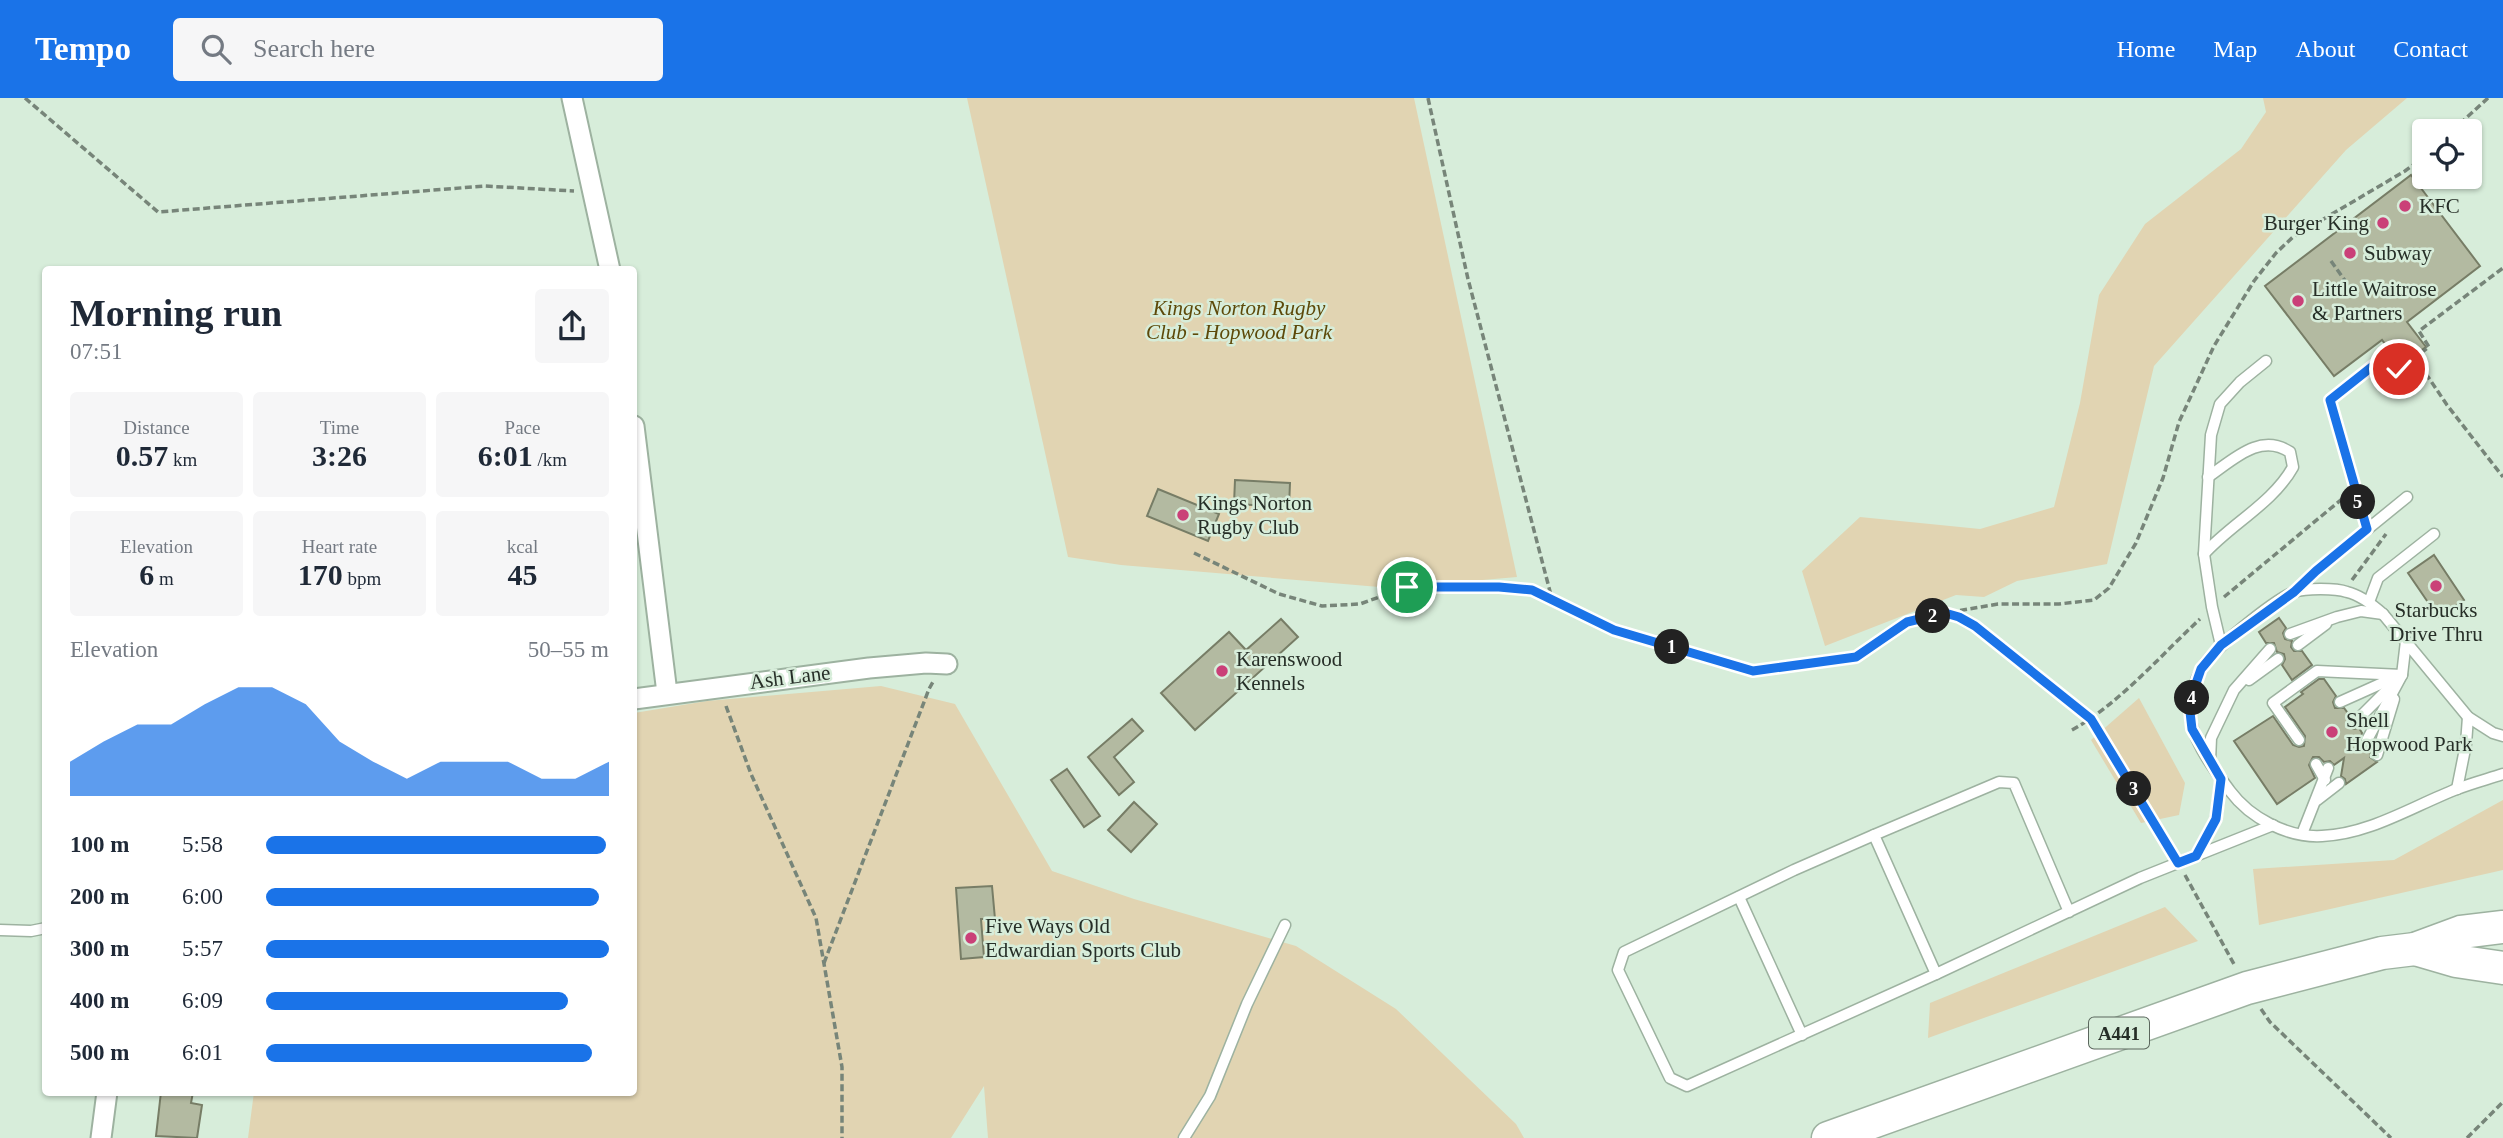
<!DOCTYPE html>
<meta charset="utf-8">
<style>
body{margin:0;font-family:"Times New Roman",serif;background:#f6f6f7;color:#1f2937;height:100vh;display:flex;flex-direction:column;font-size:26px;white-space:nowrap}
*{box-sizing:border-box;margin:0}
p{font-size:23px;color:#747a83}
.icon{flex:none;width:38px;height:38px;fill:none;stroke:currentColor;stroke-width:2;stroke-linecap:round;stroke-linejoin:round}
.map{position:relative;flex:1;overflow:hidden}
.drawer{position:absolute;left:42px;top:168px;width:595px;height:830px;display:flex;flex-direction:column;background:#fff;border-radius:7px;box-shadow:0 2px 5px #0004}
.drawer>*{flex:none}
.fabs{position:absolute;left:2412px;top:21px;display:grid;gap:14px}
.fabs a{display:grid;place-items:center;width:70px;height:70px;border-radius:7px;background:#fff;box-shadow:0 2px 5px #0004;font-size:35px}
.pin{position:absolute;display:grid;place-items:center;width:60px;height:60px;color:#fff;margin:-30px;border:4px solid #fff;border-radius:50%;box-shadow:0 2px 7px #0007}
.km{position:absolute;width:35px;height:35px;margin:-18px;border-radius:50%;background:#222;color:#fff;font-size:19px;line-height:35px;text-align:center}
.round{display:grid;place-items:center;flex:none;width:74px;height:74px;border-radius:7px;background:#f6f6f7}
.headline{display:flex;align-items:center;justify-content:space-between;height:119px;padding:0 28px}
h1{font-size:38px;font-weight:600;line-height:52px}
.metrics{display:grid;grid-template-columns:repeat(3,1fr);gap:10px;height:119px;padding:7px 28px}
.metrics div{display:grid;align-content:center;border-radius:7px;background:#f6f6f7;text-align:center}
.metrics b{font-size:30px;font-weight:600}
.metrics small{font-size:19px;font-weight:400}
.metrics p{font-size:19px}
.chart{height:196px;padding:14px 28px}
.chart p{display:flex;justify-content:space-between}
.chart svg{width:100%;height:126px;margin-top:7px;fill:#1a73e8;opacity:.7}
ul{padding:0 28px;list-style:none;font-size:23px}
li{display:grid;grid-template-columns:112px 84px 1fr;align-items:center;height:52px}
li i{height:18px;border-radius:9px;background:#1a73e8}
header{display:flex;align-items:center;gap:42px;box-sizing:border-box;height:98px;padding:0 35px;background:#1a73e8;color:#fff}
header strong{font-size:33px}
nav{display:flex;gap:38px;margin-inline-start:auto;font-size:24px}
.search{width:490px;height:63px;background:#f6f6f7;display:flex;align-items:center;gap:18px;box-sizing:border-box;padding:0 24px;border-radius:7px;color:#747a83;font-size:26px}
.map>svg:first-child{display:block}
.green{fill:#e1d4b2}
.building{fill:#b3baa1;stroke:#777d66;stroke-width:2}
.lines{fill:none;stroke-linecap:round;stroke-linejoin:round}
.service-casing{stroke:#9db2a0;stroke-width:13}
.minor-casing{stroke:#9db2a0;stroke-width:23}
.trunk-casing{stroke:#9db2a0;stroke-width:35}
.path{stroke:#778579;stroke-width:3.5;stroke-dasharray:7 3.5;stroke-linecap:butt}
.service{stroke:#fff;stroke-width:10}
.minor{stroke:#fff;stroke-width:19}
.trunk{stroke:#fff;stroke-width:32}
.route-casing{stroke:#fff;stroke-width:14}
.route{stroke:#1a73e8;stroke-width:9}
.poi-dot{fill:#ca4078;stroke:#d7edda;stroke-width:2.5}
.labels{text-anchor:middle;stroke-width:5;stroke-linejoin:round;paint-order:stroke}
.shield{fill:#d7edda;stroke:#5b675d;stroke-width:2}
.shield-label{font-size:19px;font-weight:bold;fill:#262e27}
.poi-label{font-size:21px;fill:#262e27;stroke:#d7edda;text-anchor:start}
.park-label{font-size:21px;font-style:italic;fill:#5d4909;stroke:#d7edda}
.street-label{font-size:21px;fill:#262e27;stroke:#d7edda}
</style>
<header>
<strong>Tempo</strong>
<div class="search"><svg class="icon" aria-label="search" viewBox="0 0 24 24"><circle cx="10" cy="10" r="6"/><path d="M15 15l6 6"/></svg>Search here</div>
<nav><a>Home</a><a>Map</a><a>About</a><a>Contact</a></nav>
</header>
<div class="map">
<svg width="2503" height="1040" viewBox="0 0 2503 1040">
<rect width="100%" height="100%" fill="#d7edda"/>
<!-- green -->
<g class="green">
<path d="M 967,0 L 1414,0 L 1517,479 L 1391,490 L 1121,467 L 1068,459 Z"/>
<path d="M 2263,0 L 2407,0 L 2346,52 L 2154,268 L 2107,466 L 2017,483 L 1984,499 L 1956,497 L 1825,548 L 1802,473 L 1860,419 L 1980,431 L 2054,409 L 2080,305 L 2099,197 L 2145,126 L 2241,51 L 2266,14 Z"/>
<path d="M 881,588 L 955,606 L 1052,773 L 1134,801 L 1296,848 L 1396,911 L 1516,1026 L 1524,1040 L 988,1040 L 984,988 L 951,1040 L 248,1040 L 254,994 L 634,994 L 634,615 L 707,603 Z"/>
<path d="M 2139,600 L 2185,685 L 2179,717 L 2141,725 L 2091,642 Z"/>
<path d="M 2503,702 L 2503,772 L 2259,827 L 2253,771 L 2394,762 Z"/>
<path d="M 2165,809 L 2198,843 L 1928,940 L 1930,905 Z"/>
</g>
<!-- building -->
<g class="building">
<path d="M 2411,77 L 2480,168 L 2407,224 L 2426,249 L 2401,267 L 2382,242 L 2334,278 L 2265,188 Z"/>
<path d="M 1235,382 L 1290,385 L 1289,409 L 1234,406 Z"/>
<path d="M 1158,391 L 1219,416 L 1208,443 L 1147,418 Z"/>
<path d="M 2434,457 L 2464,502 L 2438,519 L 2408,475 Z"/>
<path d="M 2279,520 L 2286,530 L 2283,535 L 2285,541 L 2292,543 L 2291,549 L 2294,553 L 2302,553 L 2312,567 L 2292,582 L 2282,567 L 2285,561 L 2284,556 L 2277,554 L 2274,545 L 2266,545 L 2259,534 Z"/>
<path d="M 1281,521 L 1298,539 L 1195,632 L 1161,595 L 1229,534 L 1246,552 Z"/>
<path d="M 2319,581 L 2324,581 L 2336,598 L 2333,604 L 2335,610 L 2344,610 L 2350,618 L 2348,623 L 2349,629 L 2354,631 L 2359,630 L 2362,635 L 2360,642 L 2361,646 L 2372,649 L 2370,659 L 2377,664 L 2346,686 L 2345,681 L 2341,678 L 2344,660 L 2334,667 L 2330,663 L 2324,664 L 2319,659 L 2313,659 L 2309,667 L 2315,680 L 2277,706 L 2234,643 L 2273,618 L 2293,647 L 2299,649 L 2304,648 L 2305,638 L 2285,609 L 2303,596 L 2301,594 Z"/>
<path d="M 1132,621 L 1143,633 L 1114,659 L 1134,684 L 1119,697 L 1088,659 Z"/>
<path d="M 1067,671 L 1100,718 L 1084,729 L 1051,682 Z"/>
<path d="M 1134,704 L 1157,726 L 1131,754 L 1108,732 Z"/>
<path d="M 992,788 L 995,821 L 981,821 L 984,859 L 961,861 L 956,790 Z"/>
<path d="M 161,994 L 193,994 L 191,1005 L 202,1007 L 197,1040 L 156,1038 Z"/>
</g>
<g class="lines">
<!-- service casing -->
<g class="service-casing">
<g id="service">
<path d="M 2204,456 C 2231,426 2273,405 2293,369 L 2290,354 C 2260,334 2233,362 2208,379"/>
<path d="M 2295,494 L 2316,473 L 2407,399"/>
<path d="M 2369,504 L 2378,480 L 2434,436"/>
<path d="M 2290,536 L 2337,519 L 2361,513 L 2383,516"/>
<path d="M 2221,547 L 2212,509 L 2204,456 L 2211,337 L 2220,306 L 2240,284 L 2266,263"/>
<path d="M 2298,547 L 2326,526"/>
<path d="M 2249,582 L 2278,561"/>
<path d="M 2340,604 L 2398,578"/>
<path d="M 2355,624 L 2394,585"/>
<path d="M 2503,638 L 2493,635 L 2468,619 L 2383,516 C 2373,507 2360,497 2347,494 C 2336,490 2305,490 2294,494 C 2274,502 2210,553 2201,572 C 2194,584 2191,600 2190,613 C 2190,641 2214,671 2230,693 C 2250,720 2288,740 2322,738 C 2370,736 2413,708 2457,691 C 2472,685 2488,681 2503,676"/>
<path d="M 2299,642 L 2273,605 L 2317,573 L 2402,577"/>
<path d="M 2367,642 L 2402,577 L 2406,543"/>
<path d="M 2377,657 L 2394,601"/>
<path d="M 2210,663 L 2211,640 L 2234,592 L 2270,551"/>
<path d="M 2316,666 L 2325,682"/>
<path d="M 2457,691 L 2466,646 L 2468,619"/>
<path d="M 2317,702 L 2339,685"/>
<path d="M 2302,736 L 2328,670"/>
<path d="M 1874,737 L 1794,772 L 1624,854 L 1618,872 L 1670,980 L 1687,988 L 1936,876"/>
<path d="M 2196,758 L 2216,721 L 2221,681"/>
<path d="M 1739,799 L 1802,937"/>
<path d="M 2069,814 L 2014,685 L 1999,684 L 1874,737 L 1936,876 L 2140,780 L 2273,727"/>
<path d="M 0,832 L 31,833 L 46,830"/>
<path d="M 1184,1040 L 1210,998 L 1247,906 L 1285,827"/>
</g>
</g>
<!-- minor casing -->
<g class="minor-casing">
<g id="minor">
<path d="M 572,0 L 610,172"/>
<path d="M 634,328 L 667,595"/>
<path d="M 634,601 L 869,570 L 926,565 L 947,566"/>
<path d="M 101,1040 L 107,994"/>
</g>
</g>
<!-- trunk casing -->
<g class="trunk-casing">
<g id="trunk">
<path d="M 2415,851 L 2456,863 L 2503,870"/>
<path d="M 1828,1040 L 2247,890 L 2382,855 L 2415,851 L 2461,834 L 2503,829"/>
</g>
</g>
<!-- path -->
<g class="path">
<path d="M 25,0 L 158,114 L 485,88 L 574,93"/>
<path d="M 1428,0 L 1468,181 L 1552,501"/>
<path d="M 2452,33 L 2488,0"/>
<path d="M 2331,163 L 2346,184"/>
<path d="M 2414,258 L 2447,307 L 2503,379"/>
<path d="M 2363,419 L 2330,302 L 2388,256 L 2399,271 L 2429,249 L 2419,233 L 2503,170"/>
<path d="M 1194,455 L 1279,496 L 1322,508 L 1360,506 L 1407,489 L 1499,489 L 1532,492 L 1614,532 L 1753,573 L 1856,559 L 1907,524 L 1945,515 L 1998,506 L 2059,506 L 2094,502 L 2109,490 L 2136,445 L 2163,380 L 2179,324 L 2214,248 L 2254,183 L 2276,155 L 2293,139 L 2405,73 L 2424,59"/>
<path d="M 2352,482 L 2386,436"/>
<path d="M 2224,499 L 2354,391"/>
<path d="M 1948,516 L 1959,518 L 1975,528 L 2091,621 L 2173,755"/>
<path d="M 726,608 L 751,676 L 816,820 L 842,969 L 842,1040"/>
<path d="M 2072,632 C 2120,605 2159,559 2200,521"/>
<path d="M 2185,777 L 2235,868"/>
<path d="M 824,865 L 929,591 L 934,582"/>
<path d="M 2261,911 L 2270,924 L 2391,1040"/>
<path d="M 2467,1040 L 2503,1004"/>
</g>
<!-- service -->
<use href="#service" class="service"/>
<!-- minor -->
<use href="#minor" class="minor"/>
<!-- trunk -->
<use href="#trunk" class="trunk"/>
</g>
<g class="lines">
<!-- route casing -->
<g class="route-casing">
<path id="route" d="M 1407,489 L 1499,489 L 1532,492 L 1614,532 L 1753,573 L 1856,559 L 1907,524 L 1945,515 L 1959,519 L 1975,528 L 2091,621 L 2178,765 L 2196,758 L 2216,721 L 2221,681 L 2192,631 L 2190,614 L 2192,597 L 2201,571 L 2221,547 L 2294,494 L 2316,473 L 2367,431 L 2330,302 L 2388,256 L 2399,271"/>
</g>
<!-- route -->
<use href="#route" class="route"/>
</g>
<!-- markers -->
<g class="poi-dot">
<circle cx="2405" cy="108" r="7"/>
<circle cx="2383" cy="125" r="7"/>
<circle cx="2350" cy="155" r="7"/>
<circle cx="2298" cy="203" r="7"/>
<circle cx="1183" cy="417" r="7"/>
<circle cx="2436" cy="488" r="7"/>
<circle cx="1222" cy="573" r="7"/>
<circle cx="2332" cy="634" r="7"/>
<circle cx="971" cy="840" r="7"/>
</g>
<g class="labels">
<!-- shield labels -->
<rect class="shield" x="2089" y="919.5" width="60" height="31" rx="5"/>
<g class="shield-label">
<text x="2119" y="942">A441</text>
</g>
<!-- poi labels -->
<g class="poi-label">
<text x="2419" y="115">KFC</text>
<text x="2369" y="132" text-anchor="end">Burger King</text>
<text x="2364" y="162">Subway</text>
<text x="2312" y="198">Little Waitrose<tspan x="2312" dy="24">&amp; Partners</tspan></text>
<text x="1197" y="412">Kings Norton<tspan x="1197" dy="24">Rugby Club</tspan></text>
<text x="2436" y="519" text-anchor="middle">Starbucks<tspan x="2436" dy="24">Drive Thru</tspan></text>
<text x="1236" y="568">Karenswood<tspan x="1236" dy="24">Kennels</tspan></text>
<text x="2346" y="629">Shell<tspan x="2346" dy="24">Hopwood Park</tspan></text>
<text x="985" y="835">Five Ways Old<tspan x="985" dy="24">Edwardian Sports Club</tspan></text>
</g>
<!-- park labels -->
<g class="park-label">
<text x="1239" y="217">Kings Norton Rugby<tspan x="1239" dy="24">Club - Hopwood Park</tspan></text>
</g>
<!-- street labels -->
<g class="street-label">
<text transform="translate(790 579) rotate(-7)" y="7">Ash Lane</text>
</g>
</g>
</svg>
<div class="fabs">
<a><svg class="icon" aria-label="locate" viewBox="0 0 24 24"><circle cx="12" cy="12" r="6"/><path d="M12 2v4M12 18v4M2 12h4M18 12h4"/></svg></a>
</div>
<div class="pin" style="left:1407px;top:489px;background:#1e9e55"><svg class="icon" aria-label="arrive" viewBox="0 0 24 24"><path d="M6 21V4h12l-3 4 3 4H6"/></svg></div>
<div class="pin" style="left:2399px;top:271px;background:#d93025"><svg class="icon" aria-label="check" viewBox="0 0 24 24"><path d="M5 12l5 5 9-10"/></svg></div>
<b class="km" style="left:1672px;top:549px">1</b>
<b class="km" style="left:1933px;top:518px">2</b>
<b class="km" style="left:2134px;top:691px">3</b>
<b class="km" style="left:2192px;top:600px">4</b>
<b class="km" style="left:2358px;top:404px">5</b>
<section class="drawer">
<div class="headline"><div><h1>Morning run</h1><p>07:51</p></div><a class="round"><svg class="icon" aria-label="share" viewBox="0 0 24 24"><path d="M12 15V3M7 8l5-5 5 5M5 13v7h14v-7"/></svg></a></div>
<div class="metrics">
<div><p>Distance</p><b>0.57<small> km</small></b></div>
<div><p>Time</p><b>3:26</b></div>
<div><p>Pace</p><b>6:01<small> /km</small></b></div>
</div>
<div class="metrics">
<div><p>Elevation</p><b>6<small> m</small></b></div>
<div><p>Heart rate</p><b>170<small> bpm</small></b></div>
<div><p>kcal</p><b>45</b></div>
</div>
<div class="chart"><p><span>Elevation</span>50–55 m</p>
<svg viewBox="0 0 160 44" preserveAspectRatio="none"><path d="M0 44V32L10 25L20 19L30 19L40 12L50 6L60 6L70 12L80 25L90 32L100 38L110 32L120 32L130 32L140 38L150 38L160 32V44z"/></svg>
</div>
<ul>
<li><b>100 m</b>5:58<i style="width:99%"></i></li>
<li><b>200 m</b>6:00<i style="width:97%"></i></li>
<li><b>300 m</b>5:57<i style="width:100%"></i></li>
<li><b>400 m</b>6:09<i style="width:88%"></i></li>
<li><b>500 m</b>6:01<i style="width:95%"></i></li>
</ul>
</section>
</div>
